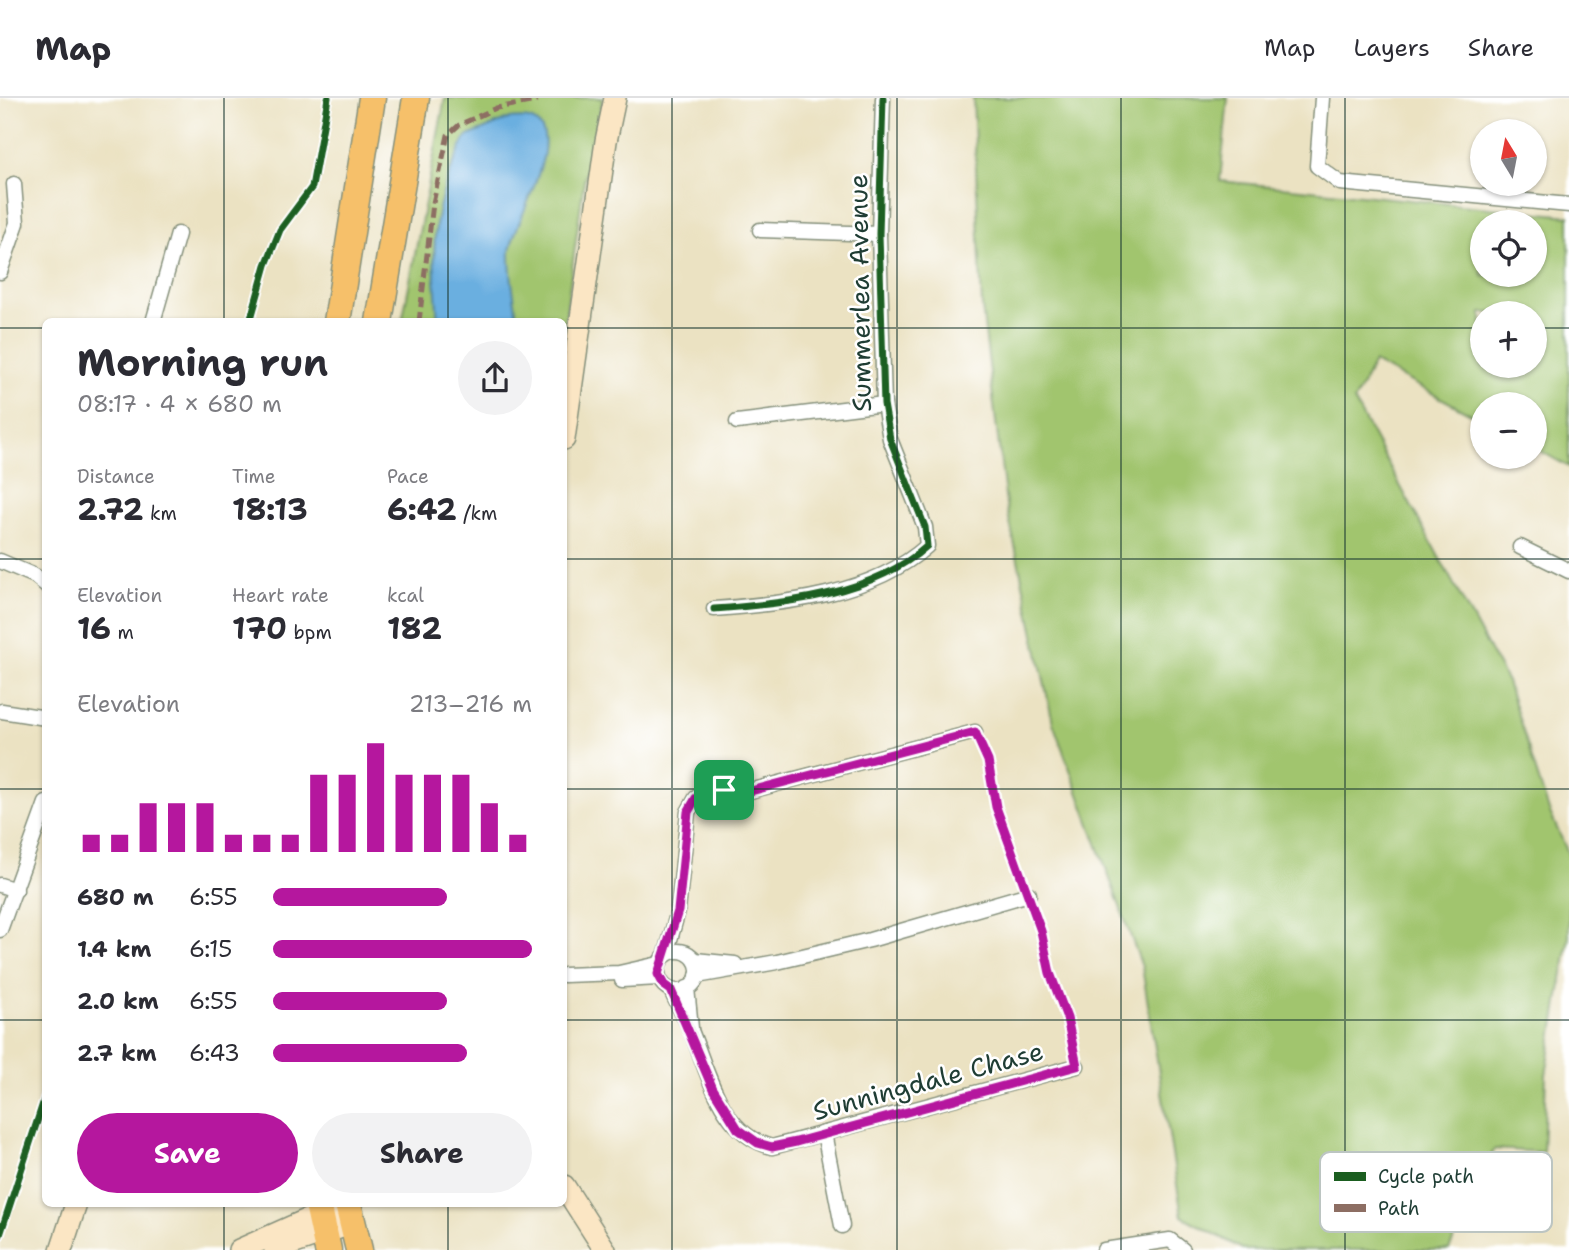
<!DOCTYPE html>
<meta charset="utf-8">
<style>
body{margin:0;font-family:"Shantell Sans",sans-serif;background:#f2f2f3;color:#2b2b33;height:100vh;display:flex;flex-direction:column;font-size:26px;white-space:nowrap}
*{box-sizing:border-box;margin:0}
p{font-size:23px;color:#7c7c81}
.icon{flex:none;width:38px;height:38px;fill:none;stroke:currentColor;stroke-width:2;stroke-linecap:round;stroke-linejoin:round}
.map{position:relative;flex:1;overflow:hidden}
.drawer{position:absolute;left:42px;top:220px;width:525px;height:889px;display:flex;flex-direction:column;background:#fff;border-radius:10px;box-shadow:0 2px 5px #0004}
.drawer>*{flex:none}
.needle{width:46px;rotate:350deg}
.controls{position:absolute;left:1470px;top:21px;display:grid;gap:14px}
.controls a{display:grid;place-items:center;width:77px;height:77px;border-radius:50%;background:#fff;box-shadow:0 2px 5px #0004;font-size:35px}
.pin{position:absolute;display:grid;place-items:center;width:60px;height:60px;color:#fff;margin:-30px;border-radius:14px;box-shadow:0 4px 10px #0006}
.round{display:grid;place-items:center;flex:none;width:74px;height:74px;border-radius:37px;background:#f2f2f3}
.summary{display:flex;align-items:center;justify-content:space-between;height:119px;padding:0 35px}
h1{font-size:38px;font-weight:700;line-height:52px}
.metrics{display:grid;grid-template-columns:repeat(3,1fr);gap:10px;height:119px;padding:7px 35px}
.metrics div{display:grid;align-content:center}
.metrics b{font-size:30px;font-weight:700}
.metrics small{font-size:19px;font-weight:400}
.metrics p{font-size:19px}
.chart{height:196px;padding:14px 35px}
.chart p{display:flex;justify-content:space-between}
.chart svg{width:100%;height:126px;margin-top:7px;stroke:#b5179e;stroke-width:6}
.button{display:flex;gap:14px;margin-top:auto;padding:14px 35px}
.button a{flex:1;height:80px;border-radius:42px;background:#b5179e;color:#fff;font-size:28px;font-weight:700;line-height:80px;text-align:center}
.button a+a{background:#f2f2f3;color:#2b2b33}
ul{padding:0 35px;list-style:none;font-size:23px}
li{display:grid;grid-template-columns:112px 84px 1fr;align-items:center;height:52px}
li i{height:18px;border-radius:9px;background:#b5179e}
header{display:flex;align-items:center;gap:42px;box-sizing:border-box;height:98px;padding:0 35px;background:#fff;border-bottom:2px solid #e1e1e2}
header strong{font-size:33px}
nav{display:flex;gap:38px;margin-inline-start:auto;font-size:24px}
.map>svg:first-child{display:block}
.green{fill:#a1c56e;stroke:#608151;stroke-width:2;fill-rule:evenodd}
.water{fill:#6bafe0;stroke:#45768a;stroke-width:2}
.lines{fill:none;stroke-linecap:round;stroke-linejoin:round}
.lane-casing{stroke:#85907b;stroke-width:10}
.street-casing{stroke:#85907b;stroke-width:17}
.secondary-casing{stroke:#85907b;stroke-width:24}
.highway-casing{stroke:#85907b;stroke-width:29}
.lane{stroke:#fff;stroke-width:7}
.street{stroke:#fff;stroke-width:14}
.secondary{stroke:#fbe6c4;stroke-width:21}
.highway{stroke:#f6c06b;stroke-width:26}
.quiet{stroke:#8d6e63;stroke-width:5;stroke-dasharray:10 5;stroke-linecap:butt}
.cycleway-casing{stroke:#fff;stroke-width:11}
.cycleway{stroke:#1b5e20;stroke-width:7}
.route-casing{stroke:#fff;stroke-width:14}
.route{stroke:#b5179e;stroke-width:9}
.grid{fill:none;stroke:#1f3d34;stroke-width:2;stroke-opacity:0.55}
.labels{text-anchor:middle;stroke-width:5;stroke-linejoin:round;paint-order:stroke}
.street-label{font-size:26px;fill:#1f3d34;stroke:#fff}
.key{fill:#fff;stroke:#bcc5c2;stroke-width:2}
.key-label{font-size:19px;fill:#1f3d34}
</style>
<header>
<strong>Map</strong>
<nav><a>Map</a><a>Layers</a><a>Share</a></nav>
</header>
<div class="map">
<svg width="1569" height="1152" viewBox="0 0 1569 1152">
<rect width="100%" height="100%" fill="#fff"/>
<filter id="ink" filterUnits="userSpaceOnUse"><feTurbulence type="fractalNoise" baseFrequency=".0143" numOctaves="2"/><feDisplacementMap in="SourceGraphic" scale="14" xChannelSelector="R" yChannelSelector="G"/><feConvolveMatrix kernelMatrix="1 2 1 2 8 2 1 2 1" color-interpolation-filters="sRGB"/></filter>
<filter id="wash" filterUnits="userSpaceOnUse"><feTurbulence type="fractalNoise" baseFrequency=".00686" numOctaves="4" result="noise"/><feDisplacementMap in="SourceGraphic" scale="28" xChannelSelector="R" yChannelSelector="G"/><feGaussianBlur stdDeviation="1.57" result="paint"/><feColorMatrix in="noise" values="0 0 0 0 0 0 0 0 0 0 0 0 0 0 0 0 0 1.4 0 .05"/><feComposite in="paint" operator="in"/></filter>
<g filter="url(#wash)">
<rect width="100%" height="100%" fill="#ebe2c2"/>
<!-- green -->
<g class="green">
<path d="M 445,0 L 603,0 L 584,83 L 564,229 L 564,224 L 402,224 Z"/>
<path d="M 973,0 L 1228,0 L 1220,83 L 1569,118 L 1569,369 L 1535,350 L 1535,306 L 1482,306 L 1482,322 L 1374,264 L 1354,303 L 1507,584 L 1548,710 L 1569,757 L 1569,839 L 1546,977 L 1543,1054 L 1494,1051 L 1449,1152 L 1244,1152 L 1182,1118 L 1142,869 L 1053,625 L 1006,406 L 982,209 ZM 1482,124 L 1535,124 L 1535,177 L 1482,177 ZM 1482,215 L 1535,215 L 1535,268 L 1482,268 Z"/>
</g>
<!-- water -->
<path class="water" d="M 508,21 C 514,21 523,19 529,21 C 573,33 511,128 510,154 C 509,177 516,201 517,224 L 438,224 C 432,144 429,112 466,39 Z"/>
</g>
<g filter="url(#ink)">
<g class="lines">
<!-- lane casing -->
<g class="lane-casing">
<path id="lane" d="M 975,634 L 988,663 L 996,709 L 1041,833 L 1050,875 L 1067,920 L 1077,968"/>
</g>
<!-- street casing -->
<g class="street-casing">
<g id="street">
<path d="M 1322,0 L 1317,68 L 1340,85 L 1569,107"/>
<path d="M 760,132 L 879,136"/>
<path d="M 0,174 L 17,125 L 14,86"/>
<path d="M 153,224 L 178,136"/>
<path d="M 737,324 L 884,306"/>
<path d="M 1520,449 L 1569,473"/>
<path d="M 0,463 L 35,478 L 46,487"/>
<path d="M 714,511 C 784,506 873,497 927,448 L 925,429 L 890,341 L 884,306 L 879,136 L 883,0"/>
<path d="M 2,613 L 46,620"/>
<path d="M 0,787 L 16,792"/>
<path d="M 0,832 L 46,705"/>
<circle cx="678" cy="873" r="20"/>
<path d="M 666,856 L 678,813 L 688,714 L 696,700 L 706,694 L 746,694 L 975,634"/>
<path d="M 695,862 L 735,866"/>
<path d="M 564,877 L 619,875 L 659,866"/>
<path d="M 697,878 L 777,864 L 870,842 L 1029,796"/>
<path d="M 622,882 L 659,880"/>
<path d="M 687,890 L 691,930"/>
<path d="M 671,892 C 677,907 686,920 692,935 C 709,977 722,1037 772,1049 L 1077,968"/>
<path d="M 824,1035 L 842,1128"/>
<path d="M 1104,1152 L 1170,1142 L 1183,1152"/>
</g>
</g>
<!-- secondary casing -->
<g class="secondary-casing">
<g id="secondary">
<path d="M 564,341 L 606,43 L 615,0"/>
<path d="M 564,1088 L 605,1152"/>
<path d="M 61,1152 L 76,1106"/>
<path d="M 239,1152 L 320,1116 L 348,1109"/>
<path d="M 275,1152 L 353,1125"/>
</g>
</g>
<!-- highway casing -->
<g class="highway-casing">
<g id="highway">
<path d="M 337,224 L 372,0"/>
<path d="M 379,224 L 416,0"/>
<path d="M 318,1106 L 328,1152"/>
<path d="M 348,1106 L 359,1152"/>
</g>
</g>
<!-- lane -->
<use href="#lane" class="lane"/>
<!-- street -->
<use href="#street" class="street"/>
<!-- secondary -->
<use href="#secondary" class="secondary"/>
<!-- highway -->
<use href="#highway" class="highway"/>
<!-- quiet -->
<path class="quiet" d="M 419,224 L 433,105 L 448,37 L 459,27 L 496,10 L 537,3"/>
<!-- cycleway casing -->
<g class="cycleway-casing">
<g id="cycleway">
<path d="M 250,224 L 266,167 L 280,132 L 312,89 L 328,0"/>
<path d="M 714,511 C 784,506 873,497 927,448 L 925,429 L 890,341 L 884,306 L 879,136 L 883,0"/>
<path d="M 666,856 L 678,813 L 688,714 L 696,700 L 706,694 L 746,694 L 975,634"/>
<path d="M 671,892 C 677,907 686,920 692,935 C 709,977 722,1037 772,1049 L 1077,968"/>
<path d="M 0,1137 L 46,996"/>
</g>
</g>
<!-- cycleway -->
<use href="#cycleway" class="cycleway"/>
</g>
</g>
<g class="lines" filter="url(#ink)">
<!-- route casing -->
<g class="route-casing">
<path id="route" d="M 975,634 L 988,663 L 996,709 L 1041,833 L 1050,875 L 1067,920 L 1077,968 L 796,1044 L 772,1049 L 758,1045 L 738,1031 L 713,991 L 671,892 L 664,887 L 658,876 L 678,813 L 688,714 L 696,700 L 706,694 L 747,694 Z"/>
</g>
<!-- route -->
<use href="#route" class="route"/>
</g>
<!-- grid -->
<path class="grid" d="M 224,0 L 224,224M 448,0 L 448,224M 672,0 L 672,1152M 897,0 L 897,1152M 1121,0 L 1121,1152M 1345,0 L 1345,1152M 0,230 L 46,230M 564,230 L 1482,230M 1535,230 L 1569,230M 0,461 L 46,461M 564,461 L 1569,461M 0,691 L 46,691M 564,691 L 1569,691M 0,922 L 46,922M 564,922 L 1569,922M 224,1106 L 224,1152M 448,1106 L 448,1152"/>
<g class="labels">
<!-- street labels -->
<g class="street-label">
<text transform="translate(860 195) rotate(-91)" y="9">Summerlea Avenue</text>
<text transform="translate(928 983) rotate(-15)" y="9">Sunningdale Chase</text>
</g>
</g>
<!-- legend -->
<rect x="1320" y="1054" width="232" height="80" rx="10" class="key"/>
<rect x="1334" y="1074" width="32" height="9" fill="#1b5e20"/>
<rect x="1334" y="1106" width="32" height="8" fill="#8d6e63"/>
<g class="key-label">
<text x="1378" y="1085">Cycle path</text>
<text x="1378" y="1117">Path</text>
</g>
</svg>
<div class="controls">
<a><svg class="needle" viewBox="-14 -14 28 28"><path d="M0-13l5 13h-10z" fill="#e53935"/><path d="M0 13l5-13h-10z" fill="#7c7c81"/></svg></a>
<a><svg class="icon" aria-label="locate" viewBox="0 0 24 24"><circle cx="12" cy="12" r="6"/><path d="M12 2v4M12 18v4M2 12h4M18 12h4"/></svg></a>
<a>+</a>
<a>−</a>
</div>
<div class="pin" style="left:724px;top:692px;background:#1e9e55"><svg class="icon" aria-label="arrive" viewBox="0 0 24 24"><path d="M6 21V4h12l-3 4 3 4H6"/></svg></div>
<section class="drawer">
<div class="summary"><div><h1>Morning run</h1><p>08:17 · 4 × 680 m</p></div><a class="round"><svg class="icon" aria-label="share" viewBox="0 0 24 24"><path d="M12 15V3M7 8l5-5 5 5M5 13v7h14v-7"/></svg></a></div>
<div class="metrics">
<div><p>Distance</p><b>2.72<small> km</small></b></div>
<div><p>Time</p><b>18:13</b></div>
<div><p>Pace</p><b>6:42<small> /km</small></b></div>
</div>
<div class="metrics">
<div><p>Elevation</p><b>16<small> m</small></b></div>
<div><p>Heart rate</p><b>170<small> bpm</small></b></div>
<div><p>kcal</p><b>182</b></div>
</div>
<div class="chart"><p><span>Elevation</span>213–216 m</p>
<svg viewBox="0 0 160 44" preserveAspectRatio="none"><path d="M5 44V38M15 44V38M25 44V27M35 44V27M45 44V27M55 44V38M65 44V38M75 44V38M85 44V17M95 44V17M105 44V6M115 44V17M125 44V17M135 44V17M145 44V27M155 44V38"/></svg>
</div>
<ul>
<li><b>680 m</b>6:55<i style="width:67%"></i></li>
<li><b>1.4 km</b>6:15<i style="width:100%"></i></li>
<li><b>2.0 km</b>6:55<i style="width:67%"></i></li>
<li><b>2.7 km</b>6:43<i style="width:75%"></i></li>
</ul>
<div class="button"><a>Save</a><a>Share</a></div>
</section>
</div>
